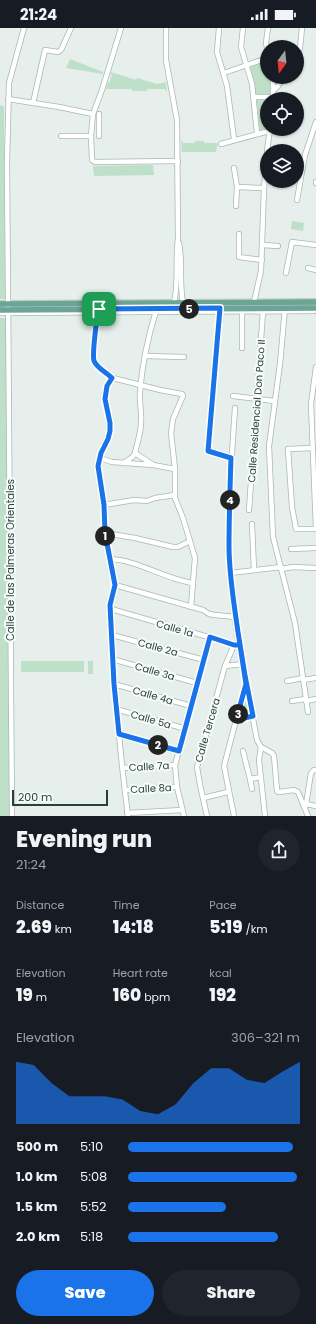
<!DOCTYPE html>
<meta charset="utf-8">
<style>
body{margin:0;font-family:Poppins,sans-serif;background:#20242c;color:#f1f3f6;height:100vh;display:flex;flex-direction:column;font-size:15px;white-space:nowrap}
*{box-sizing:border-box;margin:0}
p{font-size:13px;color:#9ea1a6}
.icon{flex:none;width:22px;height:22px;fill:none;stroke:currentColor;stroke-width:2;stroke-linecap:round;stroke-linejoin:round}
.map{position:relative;height:788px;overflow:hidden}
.sheet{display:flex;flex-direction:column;background:#171b24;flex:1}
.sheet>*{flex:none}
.needle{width:26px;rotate:195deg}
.tools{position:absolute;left:260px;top:12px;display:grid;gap:8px}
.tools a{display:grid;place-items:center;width:44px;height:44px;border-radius:50%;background:#171b24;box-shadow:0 1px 3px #0004;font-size:20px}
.scale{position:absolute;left:12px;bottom:10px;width:96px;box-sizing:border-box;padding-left:4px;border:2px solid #24423a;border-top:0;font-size:11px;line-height:14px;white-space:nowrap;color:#24423a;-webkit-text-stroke:3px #f7fbf9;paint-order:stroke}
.pin{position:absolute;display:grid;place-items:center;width:34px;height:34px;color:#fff;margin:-17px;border-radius:8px;box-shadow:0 2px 6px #0006}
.km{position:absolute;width:20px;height:20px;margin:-10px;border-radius:50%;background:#222;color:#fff;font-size:11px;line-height:20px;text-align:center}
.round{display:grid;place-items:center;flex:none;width:42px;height:42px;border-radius:21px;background:#20242c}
.overview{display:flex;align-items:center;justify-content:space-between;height:68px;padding:0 16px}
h1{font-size:22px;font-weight:800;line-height:30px}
.figures{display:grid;grid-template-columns:repeat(3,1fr);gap:6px;height:68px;padding:4px 16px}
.figures div{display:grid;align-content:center}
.figures b{font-size:17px;font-weight:800}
.figures small{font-size:11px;font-weight:400}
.figures p{font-size:11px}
.chart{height:112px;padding:8px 16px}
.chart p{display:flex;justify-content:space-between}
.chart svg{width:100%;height:72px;margin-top:4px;fill:#1a73e8;opacity:.7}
.button{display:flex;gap:8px;margin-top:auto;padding:8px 16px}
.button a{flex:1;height:46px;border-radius:24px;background:#1a73e8;color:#fff;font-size:16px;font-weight:800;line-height:46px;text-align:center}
.button a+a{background:#20242c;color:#f1f3f6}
ul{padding:0 16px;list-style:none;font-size:13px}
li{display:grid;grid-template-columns:64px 48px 1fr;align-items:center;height:30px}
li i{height:10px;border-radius:5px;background:#1a73e8}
.status{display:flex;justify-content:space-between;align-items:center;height:28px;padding:0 20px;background:#171b24;direction:ltr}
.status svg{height:11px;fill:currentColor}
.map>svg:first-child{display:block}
.green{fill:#bfe0c8}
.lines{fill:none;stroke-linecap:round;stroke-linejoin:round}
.minor-casing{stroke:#a8b8b2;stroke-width:6}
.major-casing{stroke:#c2cac8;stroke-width:8}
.minor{stroke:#fff;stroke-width:4.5}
.major{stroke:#6aa596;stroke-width:5.5}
.route-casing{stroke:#fff;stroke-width:8}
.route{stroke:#1a73e8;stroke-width:5}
.labels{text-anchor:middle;stroke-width:4;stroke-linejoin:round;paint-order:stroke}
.street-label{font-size:10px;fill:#24423a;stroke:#f7fbf9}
</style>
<div class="status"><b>21:24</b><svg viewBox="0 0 49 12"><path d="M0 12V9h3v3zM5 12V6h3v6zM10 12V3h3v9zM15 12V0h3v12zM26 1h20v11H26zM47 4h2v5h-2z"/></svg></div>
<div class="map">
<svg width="316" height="788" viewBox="0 0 316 788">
<rect width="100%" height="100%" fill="#e6efeb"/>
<!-- green -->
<g class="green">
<path d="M 70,31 L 103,44 L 103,46 L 66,40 Z"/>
<path d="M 267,32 L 267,49 L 271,49 L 271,67 L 256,67 L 254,55 L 249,39 Z"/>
<path d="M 111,44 L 136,52 L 137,50 L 157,56 L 166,54 L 167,63 L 166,63 L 165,61 L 147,61 L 147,63 L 132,63 L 132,61 L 106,61 L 108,54 L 109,55 L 112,47 L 110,46 Z"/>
<path d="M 256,71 L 267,71 L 267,101 L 259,102 L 258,82 Z"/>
<path d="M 0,77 L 4,78 L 5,271 L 0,271 Z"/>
<path d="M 181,113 L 182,113 L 183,115 L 195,115 L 195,113 L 204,113 L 204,115 L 218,115 L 216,124 L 181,124 L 182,122 Z"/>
<path d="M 153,137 L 154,147 L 94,148 L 93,138 Z"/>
<path d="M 292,193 L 304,195 L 303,203 L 291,201 Z"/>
<path d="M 0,290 L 6,290 L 11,788 L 0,788 Z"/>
<rect x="21" y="633" width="63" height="11"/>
<rect x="88" y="633" width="5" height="13"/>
<path d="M 246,669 L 251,687 L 240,689 L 244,670 Z"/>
</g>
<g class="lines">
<!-- minor casing -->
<g class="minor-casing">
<g id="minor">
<path d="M 121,0 L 102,62 L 93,86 L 91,108 L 92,132 L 95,134 L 178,133"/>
<path d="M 166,0 L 166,32 L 177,92 L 178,211 C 175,232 179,254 174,275"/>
<path d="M 219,0 L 217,24 L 227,58 L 234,111"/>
<path d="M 243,0 L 241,19 L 252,56 L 257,105"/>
<path d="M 267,20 L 266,15 L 268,0"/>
<path d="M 297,28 L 300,20 L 302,0"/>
<path d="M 224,45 L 267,30"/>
<path d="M 273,63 L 278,58 L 283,49"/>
<path d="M 254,69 L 273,69"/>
<path d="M 8,71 L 59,79 L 93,86"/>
<path d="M 273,71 L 273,49"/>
<path d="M 33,75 L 45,22 L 58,24 L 61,22 L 71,0"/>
<path d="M 99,86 L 99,108"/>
<path d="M 61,108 L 91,108"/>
<path d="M 221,116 L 269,103"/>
<path d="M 267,123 L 270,101"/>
<path d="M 234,140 L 237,159 L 236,178"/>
<path d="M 316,155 L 316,154"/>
<path d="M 237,159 L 264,160"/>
<path d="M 297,172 L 305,127 L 316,94"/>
<path d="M 239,206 L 239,229 L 262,232"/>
<path d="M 179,215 C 183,234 179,255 183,275"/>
<path d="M 262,217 L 278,218"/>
<path d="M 308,240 L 316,242"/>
<path d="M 286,245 L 292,214 L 316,217"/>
<path d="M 254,274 L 261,243 L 264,160 L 267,125"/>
<path d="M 285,280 L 280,336 L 269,418 L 273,509 L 295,595 L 308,684"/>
<path d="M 220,282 L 208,423 L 231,429"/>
<path d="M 98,283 C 97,294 90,327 96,336 C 100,341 107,345 113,350"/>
<path d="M 0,285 L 314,283"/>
<path d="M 242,320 L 242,283"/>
<path d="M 145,328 L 184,329"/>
<path d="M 316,339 L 311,376 L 316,501"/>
<path d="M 113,350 C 98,367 109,379 110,396 C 111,411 99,422 98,437 C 98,450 102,463 104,476 C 105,491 105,506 108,521 C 110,532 114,545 115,556 C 115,563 110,570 110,577 C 113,647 119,718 128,788"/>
<path d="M 113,350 L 160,362 L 182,366 L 183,368 L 173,391 L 171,405 L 175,441 L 175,470 L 183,490 L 195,530 L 191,579"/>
<path d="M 233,368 L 274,373"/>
<path d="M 235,380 C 232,426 228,473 229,520 C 230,584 245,648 257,712 L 261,719"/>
<path d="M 313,420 L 288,421 L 292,479 L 296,501 L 316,501"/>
<path d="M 135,425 L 152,436"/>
<path d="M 100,430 L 112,434 L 153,437 L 175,441"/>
<path d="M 124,435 C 128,432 134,429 135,425 C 137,415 141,405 141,395 C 142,384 139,374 140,364 C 142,337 148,309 156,283"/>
<path d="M 104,477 L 134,472 L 147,473 L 155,470 L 175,467"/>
<path d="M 249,482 L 263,283"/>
<path d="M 252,496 L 254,542"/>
<path d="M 105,505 L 135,510 L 173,519 L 178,519 L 190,513"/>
<path d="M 291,521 L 316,520"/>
<path d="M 110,531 C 138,532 164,551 193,555"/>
<path d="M 281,541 L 293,539 L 316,540"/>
<path d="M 230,545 L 281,539"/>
<path d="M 115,557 L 203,582 L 209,586 L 215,587 L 236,589"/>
<path d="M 111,581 L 236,617"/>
<path d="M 112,607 L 204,632"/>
<path d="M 112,631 L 197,655"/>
<path d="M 225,638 L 243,636"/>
<path d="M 303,652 L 316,650"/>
<path d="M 287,653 L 303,650"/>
<path d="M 114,656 L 191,678"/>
<path d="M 292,673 L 306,671"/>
<path d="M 306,673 L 316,671"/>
<path d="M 116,681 L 186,701"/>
<path d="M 236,692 L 253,688"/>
<path d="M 119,706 L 179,723"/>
<path d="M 261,719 L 272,725 L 274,728 L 277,763 L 279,764 L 294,762 L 298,764 L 308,788"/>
<path d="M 261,719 L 259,732 L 265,788"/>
<path d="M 243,723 L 250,751 L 261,749"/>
<path d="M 123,740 L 175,737"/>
<path d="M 250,751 L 252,761"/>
<path d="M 125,762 L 177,759"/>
<path d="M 203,770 L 228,764"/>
<path d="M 306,776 L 316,778"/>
<path d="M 305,779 L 306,776 L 311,745 L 314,742 L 316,742"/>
<path d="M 127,785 L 182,782"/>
<path d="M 12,788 L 7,135 L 9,55 L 24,0"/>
<path d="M 184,788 L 177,759 L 175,737 L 210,609"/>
<path d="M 207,788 L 200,757 L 197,739 L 225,638 L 234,617"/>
<path d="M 234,788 L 224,738 L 245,658"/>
</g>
</g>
<!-- major casing -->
<g class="major-casing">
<g id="major">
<path d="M 0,276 L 316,274"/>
<path d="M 0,282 L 316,280"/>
</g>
</g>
<!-- minor -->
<use href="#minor" class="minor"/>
<!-- major -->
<use href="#major" class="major"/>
</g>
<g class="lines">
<!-- route casing -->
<g class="route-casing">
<path id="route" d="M 99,281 C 97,286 92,327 94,333 C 97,340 107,345 112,350 L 107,358 L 105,371 L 110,395 L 110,403 L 108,411 L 101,425 L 98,438 L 104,477 L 105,505 L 115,557 L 110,577 L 114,656 L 119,706 L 179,723 L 210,609 L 234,617 L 240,617 L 246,656 L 236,692 L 253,688 C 247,660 242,632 238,604 C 234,576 229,547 229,518 C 229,489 230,459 231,430 L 208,423 L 220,280 L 99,281"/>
</g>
<!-- route -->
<use href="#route" class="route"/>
</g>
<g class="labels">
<!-- street labels -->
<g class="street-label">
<text transform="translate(256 383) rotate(-86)" y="4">Calle Residencial Don Paco II</text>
<text transform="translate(10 532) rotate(-90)" y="4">Calle de las Palmeras Orientales</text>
<text transform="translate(175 600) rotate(16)" y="4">Calle 1a</text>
<text transform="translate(158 619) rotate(15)" y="4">Calle 2a</text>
<text transform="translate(155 643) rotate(16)" y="4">Calle 3a</text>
<text transform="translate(153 667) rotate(16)" y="4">Calle 4a</text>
<text transform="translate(151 691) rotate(16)" y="4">Calle 5a</text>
<text transform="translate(207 702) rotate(-74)" y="4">Calle Tercera</text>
<text transform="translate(149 738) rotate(-3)" y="4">Calle 7a</text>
<text transform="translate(151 760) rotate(-3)" y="4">Calle 8a</text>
</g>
</g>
</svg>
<div class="tools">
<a><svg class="needle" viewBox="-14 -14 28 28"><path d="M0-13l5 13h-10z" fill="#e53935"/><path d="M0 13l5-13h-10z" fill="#9ea1a6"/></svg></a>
<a><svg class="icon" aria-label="locate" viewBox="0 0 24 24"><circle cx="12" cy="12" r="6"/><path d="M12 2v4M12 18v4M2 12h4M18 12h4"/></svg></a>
<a><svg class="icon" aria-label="layers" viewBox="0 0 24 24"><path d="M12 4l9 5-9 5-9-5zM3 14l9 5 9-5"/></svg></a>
</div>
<div class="scale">200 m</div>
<div class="pin" style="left:99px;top:281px;background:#1e9e55"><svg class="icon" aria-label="arrive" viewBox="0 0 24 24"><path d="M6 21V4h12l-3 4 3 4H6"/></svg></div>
<b class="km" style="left:105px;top:508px">1</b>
<b class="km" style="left:158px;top:717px">2</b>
<b class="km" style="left:238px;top:686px">3</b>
<b class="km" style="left:230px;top:472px">4</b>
<b class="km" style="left:189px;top:281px">5</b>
</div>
<section class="sheet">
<div class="overview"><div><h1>Evening run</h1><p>21:24</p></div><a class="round"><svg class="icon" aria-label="share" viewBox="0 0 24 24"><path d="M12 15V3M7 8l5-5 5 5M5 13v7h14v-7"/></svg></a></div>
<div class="figures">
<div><p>Distance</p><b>2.69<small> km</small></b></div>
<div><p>Time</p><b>14:18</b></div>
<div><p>Pace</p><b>5:19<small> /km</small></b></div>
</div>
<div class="figures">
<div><p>Elevation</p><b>19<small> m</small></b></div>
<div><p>Heart rate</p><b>160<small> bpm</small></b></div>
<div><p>kcal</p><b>192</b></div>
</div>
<div class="chart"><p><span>Elevation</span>306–321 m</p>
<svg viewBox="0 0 160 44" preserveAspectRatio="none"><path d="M0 44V6L10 8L20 19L30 27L40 27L50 27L60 29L70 36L80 38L90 32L100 19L110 10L120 10L130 17L140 19L150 12L160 6V44z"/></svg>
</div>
<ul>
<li><b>500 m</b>5:10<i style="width:96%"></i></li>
<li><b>1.0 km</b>5:08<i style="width:98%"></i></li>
<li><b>1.5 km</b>5:52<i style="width:57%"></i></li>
<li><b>2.0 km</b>5:18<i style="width:87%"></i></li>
</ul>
<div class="button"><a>Save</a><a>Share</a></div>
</section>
